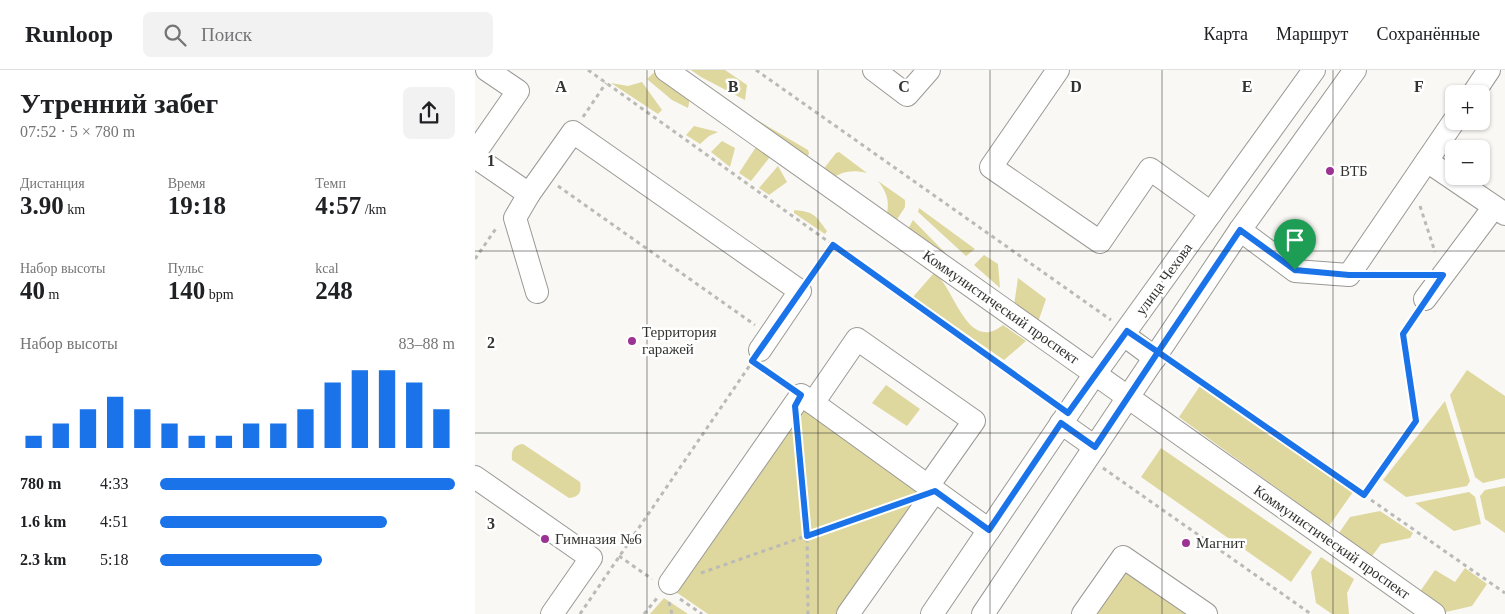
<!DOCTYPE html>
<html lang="ru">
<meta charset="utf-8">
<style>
body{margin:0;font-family:Georgia,serif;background:#f2f2f2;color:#202124;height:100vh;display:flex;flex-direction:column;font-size:19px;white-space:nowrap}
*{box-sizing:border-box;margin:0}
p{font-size:16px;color:#757577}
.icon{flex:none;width:28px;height:28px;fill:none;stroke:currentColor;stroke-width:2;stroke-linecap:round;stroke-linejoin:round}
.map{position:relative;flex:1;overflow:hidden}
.side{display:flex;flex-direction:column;background:#fff;width:475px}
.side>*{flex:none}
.controls{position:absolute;left:970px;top:15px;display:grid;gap:10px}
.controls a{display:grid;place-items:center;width:45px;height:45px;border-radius:8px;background:#fff;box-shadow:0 1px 4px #0004;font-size:25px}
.pin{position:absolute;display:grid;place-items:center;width:42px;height:42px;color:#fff;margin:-51px -21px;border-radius:50% 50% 50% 0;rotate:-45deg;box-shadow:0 0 5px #0007}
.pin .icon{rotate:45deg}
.round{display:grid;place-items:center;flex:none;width:52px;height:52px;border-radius:8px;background:#f2f2f2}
.head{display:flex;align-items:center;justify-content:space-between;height:85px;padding:0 20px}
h1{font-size:28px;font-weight:700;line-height:38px}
.stats{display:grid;grid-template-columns:repeat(3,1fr);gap:8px;height:85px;padding:5px 20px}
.stats div{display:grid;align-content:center}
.stats b{font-size:25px;font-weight:700}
.stats small{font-size:14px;font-weight:400}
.stats p{font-size:14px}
.chart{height:140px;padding:10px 20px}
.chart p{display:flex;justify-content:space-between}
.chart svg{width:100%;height:90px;margin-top:5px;stroke:#1a73e8;stroke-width:6}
ul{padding:0 20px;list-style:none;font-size:16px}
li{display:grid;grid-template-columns:80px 60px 1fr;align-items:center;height:38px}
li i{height:12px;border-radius:6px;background:#1a73e8}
header{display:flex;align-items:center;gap:30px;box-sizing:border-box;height:70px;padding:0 25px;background:#fff;border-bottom:1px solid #e0e0e0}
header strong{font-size:24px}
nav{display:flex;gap:28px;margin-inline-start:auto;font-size:18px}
.search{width:350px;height:45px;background:#f2f2f2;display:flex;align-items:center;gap:12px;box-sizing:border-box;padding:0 18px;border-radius:8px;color:#757577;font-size:19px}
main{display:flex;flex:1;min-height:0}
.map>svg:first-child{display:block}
.green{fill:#ded79e}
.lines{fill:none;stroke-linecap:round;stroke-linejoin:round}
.minor-casing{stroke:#9a9995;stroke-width:24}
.path{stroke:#babab6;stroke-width:3;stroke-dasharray:4 4;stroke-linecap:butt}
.minor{stroke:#fff;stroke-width:22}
.route-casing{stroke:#fff;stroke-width:10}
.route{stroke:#1a73e8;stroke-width:6}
.grid{fill:none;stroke:#323230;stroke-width:1;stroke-opacity:0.55}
.poi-dot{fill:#9b3294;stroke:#fff;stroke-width:2}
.labels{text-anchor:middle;stroke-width:5;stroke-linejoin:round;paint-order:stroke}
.poi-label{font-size:15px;fill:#323230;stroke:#fff;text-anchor:start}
.street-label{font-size:15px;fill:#323230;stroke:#fff}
.grid-label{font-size:16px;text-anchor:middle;font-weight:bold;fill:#323230;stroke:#fff;stroke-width:5;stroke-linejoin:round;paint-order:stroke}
</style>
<header>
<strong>Runloop</strong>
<div class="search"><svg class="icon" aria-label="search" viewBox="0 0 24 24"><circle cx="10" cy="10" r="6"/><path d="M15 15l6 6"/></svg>Поиск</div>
<nav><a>Карта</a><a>Маршрут</a><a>Сохранённые</a></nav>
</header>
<main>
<section class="side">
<div class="head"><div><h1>Утренний забег</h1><p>07:52 · 5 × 780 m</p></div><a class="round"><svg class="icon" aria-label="share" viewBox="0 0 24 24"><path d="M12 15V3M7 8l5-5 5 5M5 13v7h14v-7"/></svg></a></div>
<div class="stats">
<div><p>Дистанция</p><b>3.90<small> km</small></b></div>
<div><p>Время</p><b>19:18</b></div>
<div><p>Темп</p><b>4:57<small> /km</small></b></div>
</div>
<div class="stats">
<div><p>Набор высоты</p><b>40<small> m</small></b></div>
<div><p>Пульс</p><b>140<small> bpm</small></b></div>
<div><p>kcal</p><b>248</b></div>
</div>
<div class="chart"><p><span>Набор высоты</span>83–88 m</p>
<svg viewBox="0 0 160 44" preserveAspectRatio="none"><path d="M5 44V38M15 44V32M25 44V25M35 44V19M45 44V25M55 44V32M65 44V38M75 44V38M85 44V32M95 44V32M105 44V25M115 44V12M125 44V6M135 44V6M145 44V12M155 44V25"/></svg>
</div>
<ul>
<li><b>780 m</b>4:33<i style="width:100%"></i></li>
<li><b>1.6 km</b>4:51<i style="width:77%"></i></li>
<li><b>2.3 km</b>5:18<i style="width:55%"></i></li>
</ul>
</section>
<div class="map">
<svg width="1030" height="544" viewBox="0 0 1030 544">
<rect width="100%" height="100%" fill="#f9f8f4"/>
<!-- green -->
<g class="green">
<path d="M 182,0 L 217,16 L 213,38 L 197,30 L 172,9 Z"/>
<path d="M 216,0 L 250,0 L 272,15 L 270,30 L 226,7 Z"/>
<path d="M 167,12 L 187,40 L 183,44 L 136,13 L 153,16 Z"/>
<path d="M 282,50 L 333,80 L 334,83 L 330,95 L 284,56 Z"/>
<path d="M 219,56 L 243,62 L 234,66 L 225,74 L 211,65 Z"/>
<path d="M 247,71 L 260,78 L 255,97 L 236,82 Z"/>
<path d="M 281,77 L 295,87 L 276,111 L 264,103 Z"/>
<path d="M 364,82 L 392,103 C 375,99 364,102 351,113 L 344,105 L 361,83 Z"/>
<path d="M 303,96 L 312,112 L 294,125 L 284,118 Z"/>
<path d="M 403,111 L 430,130 L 430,137 L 417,157 L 409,154 C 415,137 415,126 403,111 Z"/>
<path d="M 444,138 L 500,179 L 491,186 L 443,142 Z"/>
<path d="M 319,140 C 340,142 340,145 352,161 L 350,164 L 319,143 Z"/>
<path d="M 438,150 L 482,195 L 430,165 Z"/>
<path d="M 509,185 L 523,194 L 525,218 L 499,195 Z"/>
<path d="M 459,203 C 461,205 465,208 467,211 C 482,230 496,281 528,255 L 551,271 L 529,290 L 438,227 Z"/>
<path d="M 543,208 L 571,229 L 561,258 L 538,242 Z"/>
<path d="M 992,300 L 1030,326 L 1030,408 L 1008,413 L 1000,407 L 975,325 Z"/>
<path d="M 411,315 L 445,339 L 432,356 L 397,333 Z"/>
<path d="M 725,316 L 878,422 L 854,456 L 704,347 Z"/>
<path d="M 328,329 L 455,421 L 368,544 L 233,544 L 195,518 Z"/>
<path d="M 970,331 L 995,411 L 992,416 L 931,427 L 908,410 Z"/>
<path d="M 48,374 L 105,412 C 107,422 104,427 94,428 L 37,390 C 36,381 38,375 48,374 Z"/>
<path d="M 686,378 L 837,482 L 816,512 L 666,407 Z"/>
<path d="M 1030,416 L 1030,463 L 1010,449 L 1005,426 L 1010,420 Z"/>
<path d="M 994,422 L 1000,427 L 1006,454 L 979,461 L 940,433 Z"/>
<path d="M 905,441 L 938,463 L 935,468 L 906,474 L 897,486 L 864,463 L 875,447 Z"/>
<path d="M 846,487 L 879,509 L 872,523 L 874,544 L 857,544 L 841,533 L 836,502 Z"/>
<path d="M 990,498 L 1012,514 L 997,536 L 971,542 L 944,523 L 960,500 L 980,512 Z"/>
<path d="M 650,499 L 712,544 L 618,544 Z"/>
<path d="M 189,528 L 213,544 L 175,544 Z"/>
</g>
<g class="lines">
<!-- minor casing -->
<g class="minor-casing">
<g id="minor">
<path d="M 191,0 L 959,544"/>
<path d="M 399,0 L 432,25 L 454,0"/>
<path d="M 583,0 L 516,97 L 625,172 L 675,99 L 736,143"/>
<path d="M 998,24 L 1014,0"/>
<path d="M 0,83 L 43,21 L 12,0"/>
<path d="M 0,87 L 54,124 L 98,62 L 325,221 L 285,280"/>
<path d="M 952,91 L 1030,144"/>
<path d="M 54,124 L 40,148 L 62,222"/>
<path d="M 765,160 L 820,201 L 874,205 L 979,51"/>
<path d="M 950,229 L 1019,137"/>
<path d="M 649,265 L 680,288"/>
<path d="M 338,333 L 453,416"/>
<path d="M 586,353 L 620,377"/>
<path d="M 0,407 L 116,488 L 77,544"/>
<path d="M 195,513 L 326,325 L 338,333 L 382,269 L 499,351 L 453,416 L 514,460"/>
<path d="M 373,544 L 460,421"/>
<path d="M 457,544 L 617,308 L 839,0"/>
<path d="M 508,544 L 765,160 L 880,0"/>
<path d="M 608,544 L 648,487 L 731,544"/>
</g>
</g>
<!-- path -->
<g class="path">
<path d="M 113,0 L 578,332"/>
<path d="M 281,0 L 636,250"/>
<path d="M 108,47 L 131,13"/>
<path d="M 83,116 L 280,255"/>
<path d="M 945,136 L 960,182"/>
<path d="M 0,189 L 22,157"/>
<path d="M 897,205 L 943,205"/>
<path d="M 336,206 L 357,175"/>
<path d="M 699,293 L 1030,523"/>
<path d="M 288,299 L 311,315"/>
<path d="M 323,365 L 332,453 L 333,544"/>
<path d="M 628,398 L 836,544"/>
<path d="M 889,425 L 941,351 L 927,264 L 940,244"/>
<path d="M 144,486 L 177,509"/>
<path d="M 226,503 L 428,432"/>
<path d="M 205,529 L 227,544"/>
<path d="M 194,532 L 197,544"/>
<path d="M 105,544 L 275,295"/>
<path d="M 169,544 L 183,527"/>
</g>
<!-- minor -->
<use href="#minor" class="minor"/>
</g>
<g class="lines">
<!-- route casing -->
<g class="route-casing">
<path id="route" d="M 820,200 L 765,160 L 683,282 L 652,261 L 593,343 L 358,175 L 277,291 L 326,325 L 320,336 L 332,466 L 460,421 L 514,460 L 586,353 L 620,377 L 683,282 L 889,425 L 941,351 L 928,264 L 968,205 L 874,205 L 820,200"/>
</g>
<!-- route -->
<use href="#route" class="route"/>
</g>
<!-- grid -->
<path class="grid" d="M 172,0 L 172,544M 343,0 L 343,544M 515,0 L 515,544M 687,0 L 687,544M 858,0 L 858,544M 0,181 L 1030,181M 0,363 L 1030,363"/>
<!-- markers -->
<g class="poi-dot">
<circle cx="855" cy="101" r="5"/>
<circle cx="157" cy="271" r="5"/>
<circle cx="70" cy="469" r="5"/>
<circle cx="711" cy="473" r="5"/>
</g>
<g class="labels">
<!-- poi labels -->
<g class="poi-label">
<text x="865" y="106">ВТБ</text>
<text x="167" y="267">Территория<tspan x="167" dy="17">гаражей</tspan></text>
<text x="80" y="474">Гимназия №6</text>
<text x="721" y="478">Магнит</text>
</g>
<!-- street labels -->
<g class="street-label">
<text transform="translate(689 209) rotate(-54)" y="5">улица Чехова</text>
<text transform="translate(526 237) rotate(35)" y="5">Коммунистический проспект</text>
<text transform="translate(857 472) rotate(35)" y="5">Коммунистический проспект</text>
</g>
</g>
<g class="grid-label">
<text x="86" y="22">A</text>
<text x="258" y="22">B</text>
<text x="429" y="22">C</text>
<text x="601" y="22">D</text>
<text x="772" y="22">E</text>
<text x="944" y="22">F</text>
<text x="16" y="96">1</text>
<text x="16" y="278">2</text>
<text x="16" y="459">3</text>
</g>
</svg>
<div class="controls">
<a>+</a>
<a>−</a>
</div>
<div class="pin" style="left:820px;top:200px;background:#1e9e55"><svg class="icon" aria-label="arrive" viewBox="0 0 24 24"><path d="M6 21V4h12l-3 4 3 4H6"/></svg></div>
</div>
</main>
